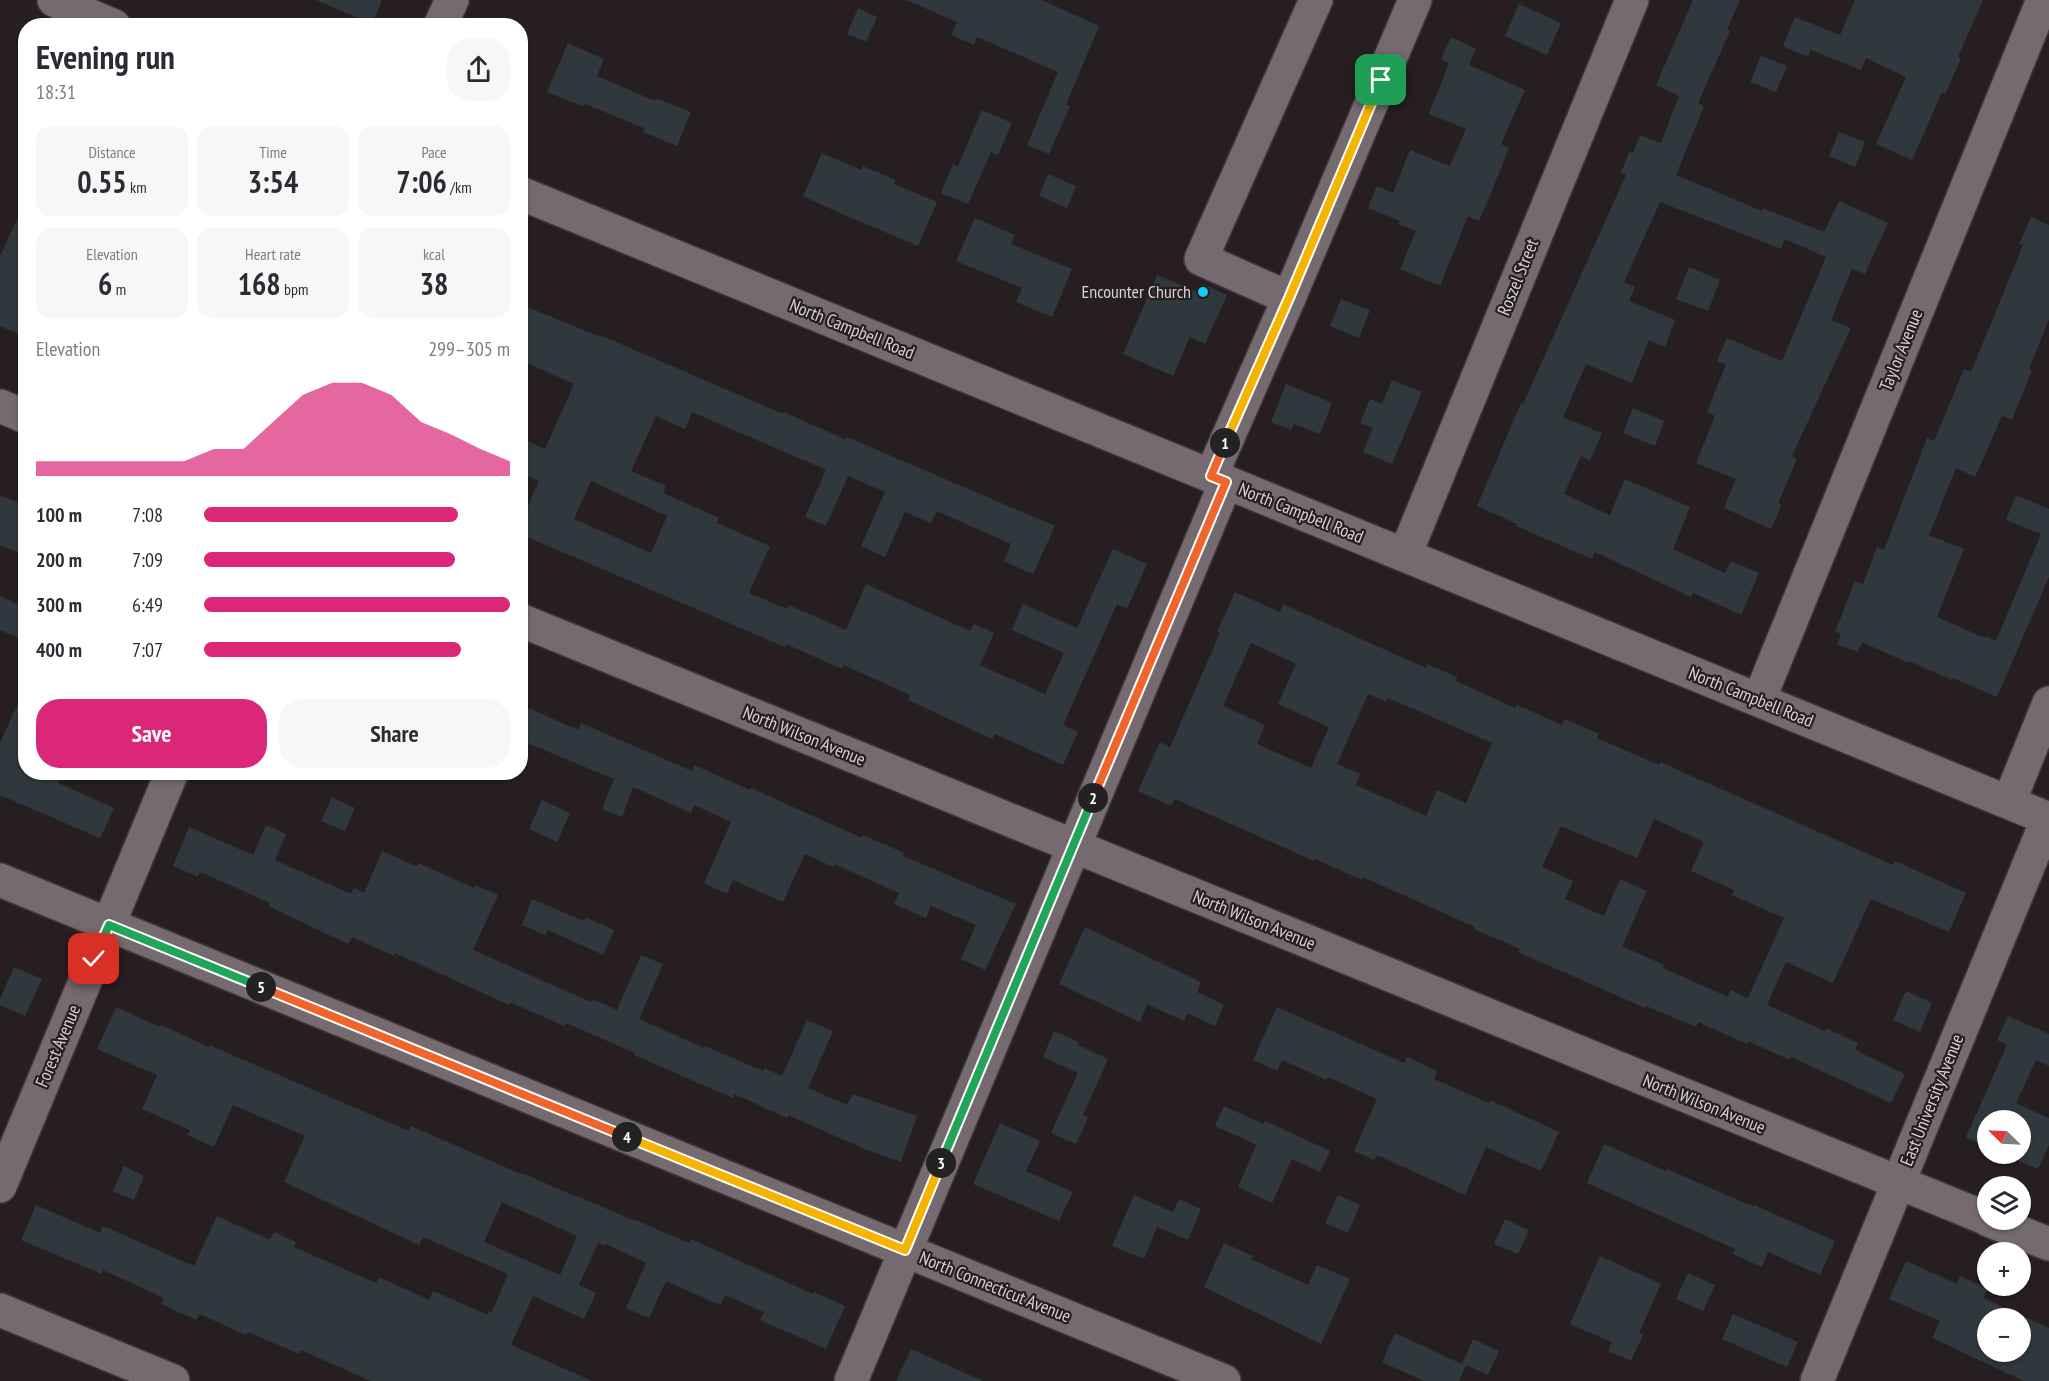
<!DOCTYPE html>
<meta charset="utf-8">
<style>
body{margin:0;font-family:"PT Sans Narrow",sans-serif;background:#f7f7f7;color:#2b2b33;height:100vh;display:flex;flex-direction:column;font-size:22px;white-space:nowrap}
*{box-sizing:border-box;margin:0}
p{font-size:20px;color:#7c7c81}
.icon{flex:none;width:33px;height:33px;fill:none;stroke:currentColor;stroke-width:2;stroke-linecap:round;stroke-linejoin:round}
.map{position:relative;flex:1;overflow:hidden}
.details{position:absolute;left:18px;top:18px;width:510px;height:762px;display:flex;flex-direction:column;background:#fff;border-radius:24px;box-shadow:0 2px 4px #0004}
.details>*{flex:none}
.needle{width:39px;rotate:294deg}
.buttons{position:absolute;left:1977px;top:1110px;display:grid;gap:12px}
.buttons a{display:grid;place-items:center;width:54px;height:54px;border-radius:50%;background:#fff;box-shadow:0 2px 4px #0004;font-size:30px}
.pin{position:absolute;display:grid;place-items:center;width:51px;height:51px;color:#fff;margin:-26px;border-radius:12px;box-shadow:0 3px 9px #0006}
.km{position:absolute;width:30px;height:30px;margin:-15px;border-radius:50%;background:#222;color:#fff;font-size:16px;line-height:30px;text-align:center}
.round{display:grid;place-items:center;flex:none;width:63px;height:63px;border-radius:24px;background:#f7f7f7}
.head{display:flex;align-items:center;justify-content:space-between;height:102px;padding:0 18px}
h1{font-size:33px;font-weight:800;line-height:45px}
.stats{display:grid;grid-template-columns:repeat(3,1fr);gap:9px;height:102px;padding:6px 18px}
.stats div{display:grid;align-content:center;border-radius:15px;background:#f7f7f7;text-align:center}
.stats b{font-size:30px;font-weight:800}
.stats small{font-size:16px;font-weight:400}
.stats p{font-size:16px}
.chart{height:168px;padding:12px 18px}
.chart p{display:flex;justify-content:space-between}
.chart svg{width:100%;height:108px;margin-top:6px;fill:#db2777;opacity:.7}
.button{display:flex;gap:12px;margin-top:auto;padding:12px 18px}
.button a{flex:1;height:69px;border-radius:24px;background:#db2777;color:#fff;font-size:24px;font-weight:800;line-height:69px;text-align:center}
.button a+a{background:#f7f7f7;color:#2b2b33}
ul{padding:0 18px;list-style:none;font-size:20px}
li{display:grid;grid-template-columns:96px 72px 1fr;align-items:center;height:45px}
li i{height:15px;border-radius:8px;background:#db2777}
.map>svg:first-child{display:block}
.building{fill:#2f393d;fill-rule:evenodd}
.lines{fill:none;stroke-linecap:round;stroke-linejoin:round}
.minor-casing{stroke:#40383c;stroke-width:36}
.minor{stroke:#756a6f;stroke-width:33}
.split-1-casing{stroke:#fff;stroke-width:12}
.split-2-casing{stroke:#fff;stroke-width:12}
.split-3-casing{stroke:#fff;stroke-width:12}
.split-4-casing{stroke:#fff;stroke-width:12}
.split-5-casing{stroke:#fff;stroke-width:12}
.split-6-casing{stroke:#fff;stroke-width:12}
.split-1{stroke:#f5b400;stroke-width:8}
.split-2{stroke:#f0652b;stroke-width:8}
.split-3{stroke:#22a559;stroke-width:8}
.split-4{stroke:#f5b400;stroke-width:8}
.split-5{stroke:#f0652b;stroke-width:8}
.split-6{stroke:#22a559;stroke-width:8}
.poi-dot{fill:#14cafb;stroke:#271e22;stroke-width:2}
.labels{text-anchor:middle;stroke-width:4.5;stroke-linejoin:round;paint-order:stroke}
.street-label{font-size:18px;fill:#d8d2d4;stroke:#271e22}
.poi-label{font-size:18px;fill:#d8d2d4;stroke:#271e22;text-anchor:end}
</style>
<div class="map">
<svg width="2049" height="1381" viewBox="0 0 2049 1381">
<rect width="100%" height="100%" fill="#271e22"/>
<!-- building -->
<g class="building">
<path d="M 316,0 L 382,0 L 372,24 Z"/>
<path d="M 906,0 L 1042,0 L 1099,26 L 1066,105 L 1070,106 L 1049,154 L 1027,145 L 1058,72 L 977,37 L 974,45 L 951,35 L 957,22 Z"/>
<path d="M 1693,0 L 1740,0 L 1727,29 L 1730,31 L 1698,103 L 1704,106 L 1676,175 L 1762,211 L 1763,208 L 1824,232 L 1839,201 L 1888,223 L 1865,274 L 1852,269 L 1831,320 L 1851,328 L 1792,456 L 1797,459 L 1778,503 L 1782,504 L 1771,529 L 1724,508 L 1736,479 L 1696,463 L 1715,416 L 1707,412 L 1726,364 L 1717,361 L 1727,338 L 1782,361 L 1826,257 L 1785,239 L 1781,249 L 1660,202 L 1624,282 L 1635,287 L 1629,301 L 1675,320 L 1665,347 L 1649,340 L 1632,383 L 1586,364 L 1563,417 L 1602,433 L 1590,461 L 1581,456 L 1564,494 L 1610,515 L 1625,479 L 1690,507 L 1673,549 L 1725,573 L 1731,561 L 1759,573 L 1741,615 L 1693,593 L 1691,597 L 1595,552 L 1592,559 L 1516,526 L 1517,524 L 1477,506 L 1521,403 L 1523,404 L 1626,175 L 1621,173 L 1629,152 L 1633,153 L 1640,135 L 1661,143 L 1679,96 L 1656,85 Z"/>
<path d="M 1855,0 L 1983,0 L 1958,57 L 1961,59 L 1945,94 L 1942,92 L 1912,160 L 1876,144 L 1906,77 L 1866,58 L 1861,70 L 1811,50 L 1808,57 L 1783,46 L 1795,17 L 1840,35 Z"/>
<path d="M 1519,4 L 1561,23 L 1547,55 L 1505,36 Z"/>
<path d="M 858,8 L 877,17 L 866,42 L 847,34 Z"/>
<path d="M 1451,37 L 1476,49 L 1469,65 L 1525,90 L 1501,144 L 1509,148 L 1491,193 L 1479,221 L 1468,216 L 1440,286 L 1400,269 L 1416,231 L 1398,224 L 1400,221 L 1368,208 L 1377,186 L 1393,193 L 1410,150 L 1450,166 L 1466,129 L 1429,114 L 1449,63 L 1441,59 Z"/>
<path d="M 568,43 L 604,59 L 597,76 L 655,101 L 656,98 L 691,112 L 677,146 L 643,132 L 644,128 L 585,104 L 584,107 L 547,92 Z"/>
<path d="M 1761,56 L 1787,66 L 1776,92 L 1750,82 Z"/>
<path d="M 982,110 L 1012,123 L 998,155 L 991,152 L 968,204 L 941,193 L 953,164 L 958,166 Z"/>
<path d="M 1839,132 L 1865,142 L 1855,167 L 1829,156 Z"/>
<path d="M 822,153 L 861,170 L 863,166 L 896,180 L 894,184 L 937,202 L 918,246 L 842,214 L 803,196 Z"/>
<path d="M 1048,174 L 1076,186 L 1067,208 L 1039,196 Z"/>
<path d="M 26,201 L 26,338 L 0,326 L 0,256 Z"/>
<path d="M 2031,217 L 2049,225 L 2049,319 L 2029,369 L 2032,370 L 2012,420 L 2002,416 L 1975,477 L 1956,468 L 1929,535 L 1964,549 L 1937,617 L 1985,638 L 1986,636 L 1996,641 L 2041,534 L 2006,520 L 2016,495 L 2049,509 L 2049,577 L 1997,697 L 1953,678 L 1952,680 L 1909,661 L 1908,663 L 1862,642 L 1858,652 L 1837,644 L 1841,634 L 1835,632 L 1855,581 L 1863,584 L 1877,547 L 1884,550 L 1927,438 L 1934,441 L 1964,369 L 1971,372 L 2023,245 L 2019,244 Z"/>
<path d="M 975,218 L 1015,235 L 1011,244 L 1072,269 L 1052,317 L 1016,302 L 1022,288 L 956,261 Z"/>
<path d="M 1689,267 L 1720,280 L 1708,311 L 1676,299 Z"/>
<path d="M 1157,275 L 1199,293 L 1203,284 L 1227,295 L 1205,344 L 1190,337 L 1173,376 L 1123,354 Z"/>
<path d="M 1341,299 L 1370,310 L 1359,338 L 1330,326 Z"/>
<path d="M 520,304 L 601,337 L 602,336 L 783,414 L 784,412 L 846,440 L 847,437 L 1055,526 L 1033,574 L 1004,561 L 1011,544 L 937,511 L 931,523 L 905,512 L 885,557 L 861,546 L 885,492 L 848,476 L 826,526 L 805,517 L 826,470 L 692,412 L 685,429 L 656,416 L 631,471 L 666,486 L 663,493 L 719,518 L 717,523 L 770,546 L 749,593 L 787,609 L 789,605 L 846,630 L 866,584 L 970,631 L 974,624 L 994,633 L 980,665 L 1045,694 L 1064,653 L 1012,630 L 1023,604 L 1077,628 L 1113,549 L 1147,564 L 1127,609 L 1117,604 L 1063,725 L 1078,732 L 1063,765 L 995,734 L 992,739 L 908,700 L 910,695 L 844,665 L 842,669 L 786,644 L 785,647 L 520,534 L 520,523 L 539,481 L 520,473 L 520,438 L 545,449 L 574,384 L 520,360 ZM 591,481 L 667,516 L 651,553 L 574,519 Z"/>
<path d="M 1392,380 L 1422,392 L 1392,464 L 1363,452 L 1373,428 L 1360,423 L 1370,399 L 1382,404 Z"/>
<path d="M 1286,384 L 1332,403 L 1320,434 L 1294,424 L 1291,430 L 1271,422 Z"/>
<path d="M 1633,408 L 1664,421 L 1655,446 L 1623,433 Z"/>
<path d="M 0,495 L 26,506 L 26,556 L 0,545 Z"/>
<path d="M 1235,592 L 1280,612 L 1283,604 L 1426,668 L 1427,664 L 1457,677 L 1456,681 L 1515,708 L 1517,705 L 1562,725 L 1565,719 L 1599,734 L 1597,738 L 1659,765 L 1660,762 L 1893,865 L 1895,861 L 1966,893 L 1949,932 L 1871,899 L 1833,983 L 1786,962 L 1767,1005 L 1825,1031 L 1826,1028 L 1858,1043 L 1855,1050 L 1905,1074 L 1891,1103 L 1791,1057 L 1790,1060 L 1748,1041 L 1747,1044 L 1698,1022 L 1696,1027 L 1646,1006 L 1645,1008 L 1518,952 L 1520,949 L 1474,929 L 1475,927 L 1363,877 L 1362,880 L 1315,859 L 1314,861 L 1175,799 L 1171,806 L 1138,791 L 1160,742 L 1170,747 L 1220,633 L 1217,632 ZM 1251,643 L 1296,664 L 1278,704 L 1329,727 L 1311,768 L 1257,744 L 1265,725 L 1223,706 ZM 1368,694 L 1386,702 L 1388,698 L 1492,743 L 1466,803 L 1437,790 L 1426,816 L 1356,785 L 1360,774 L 1337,764 ZM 1654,819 L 1704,842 L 1691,871 L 1734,890 L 1732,895 L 1784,918 L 1748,998 L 1730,990 L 1728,997 L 1663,968 L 1664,965 L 1622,946 L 1647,891 L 1620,879 L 1604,916 L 1565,899 L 1573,881 L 1542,867 L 1561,826 L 1637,858 Z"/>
<path d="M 0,596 L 26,608 L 26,642 L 0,630 Z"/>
<path d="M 26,686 L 26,772 L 49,772 L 60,778 L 58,783 L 114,808 L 100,838 L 0,795 L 0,743 Z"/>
<path d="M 529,708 L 578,730 L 581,723 L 692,771 L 694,765 L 750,790 L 751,788 L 862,838 L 863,835 L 904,853 L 903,856 L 1016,904 L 985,970 L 961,959 L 976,925 L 931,906 L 926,918 L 894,904 L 899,893 L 834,864 L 833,867 L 805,854 L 783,902 L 733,880 L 727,894 L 704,883 L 731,822 L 694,805 L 691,813 L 633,787 L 622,817 L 602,809 L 614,779 L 520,740 L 520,729 Z"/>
<path d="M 332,797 L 355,808 L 345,831 L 321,821 Z"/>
<path d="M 542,800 L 570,813 L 557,842 L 529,829 Z"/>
<path d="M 266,825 L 286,834 L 275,860 L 351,894 L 354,888 L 364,893 L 382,851 L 416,866 L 418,863 L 474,888 L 475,885 L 498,895 L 473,950 L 591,1002 L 592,999 L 617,1010 L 641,955 L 663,964 L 639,1019 L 704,1048 L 705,1046 L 763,1071 L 764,1068 L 782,1076 L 807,1020 L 833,1031 L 808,1088 L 847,1105 L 853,1094 L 917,1116 L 901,1162 L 867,1150 L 788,1115 L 787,1118 L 734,1094 L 733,1098 L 634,1055 L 635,1053 L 566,1023 L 564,1026 L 510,1002 L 509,1005 L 395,953 L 394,956 L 352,937 L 348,944 L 268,906 L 270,903 L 200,872 L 198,877 L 173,866 L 189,827 L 253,855 Z"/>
<path d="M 532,899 L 584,921 L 585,917 L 614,930 L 603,955 L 548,930 L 545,935 L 522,925 Z"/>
<path d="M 1085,927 L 1201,982 L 1197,992 L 1224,1005 L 1215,1026 L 1187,1013 L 1184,1021 L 1147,1004 L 1140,1022 L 1059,984 Z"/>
<path d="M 14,967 L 42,979 L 25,1016 L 0,1005 L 0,999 Z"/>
<path d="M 1906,991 L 1932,1003 L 1920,1032 L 1893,1020 Z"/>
<path d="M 116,1007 L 160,1027 L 161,1025 L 209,1047 L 209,1045 L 409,1131 L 411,1126 L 521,1174 L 522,1173 L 577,1197 L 577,1196 L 633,1220 L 633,1219 L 689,1243 L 691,1239 L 813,1294 L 814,1292 L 845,1306 L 826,1349 L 760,1320 L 764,1312 L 725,1295 L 720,1305 L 666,1281 L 649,1318 L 626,1308 L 646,1263 L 606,1244 L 605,1246 L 598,1243 L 579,1285 L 596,1293 L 584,1319 L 533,1296 L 511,1345 L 592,1381 L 371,1381 L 301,1350 L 299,1354 L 248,1332 L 246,1335 L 199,1314 L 196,1320 L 161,1304 L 164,1298 L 103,1270 L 102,1274 L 21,1240 L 36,1205 L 100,1233 L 103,1226 L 194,1266 L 217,1216 L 270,1240 L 274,1232 L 296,1242 L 294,1247 L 376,1283 L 379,1277 L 429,1300 L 433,1291 L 488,1315 L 489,1311 L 492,1312 L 508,1274 L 423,1237 L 419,1245 L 284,1182 L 305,1136 L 233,1105 L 214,1147 L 187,1135 L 190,1130 L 142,1109 L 157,1075 L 97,1049 ZM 502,1202 L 577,1236 L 560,1275 L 484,1242 Z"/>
<path d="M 1277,1007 L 1404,1063 L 1407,1057 L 1437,1071 L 1434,1079 L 1489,1103 L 1490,1100 L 1559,1132 L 1541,1171 L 1486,1147 L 1465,1195 L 1377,1155 L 1374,1160 L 1354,1151 L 1377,1099 L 1328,1077 L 1326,1080 L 1282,1060 L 1277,1071 L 1253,1060 Z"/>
<path d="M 2008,1016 L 2049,1034 L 2049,1066 L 2036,1060 L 2016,1103 L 2049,1118 L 2049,1145 L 2038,1169 L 2003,1154 L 2020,1154 L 2020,1120 L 1988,1120 L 1988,1147 L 1966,1137 L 2007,1045 L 1997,1040 Z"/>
<path d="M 1054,1031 L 1079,1042 L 1078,1045 L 1108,1059 L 1083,1115 L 1088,1118 L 1076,1144 L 1051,1133 L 1078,1073 L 1043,1057 Z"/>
<path d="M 1224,1106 L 1264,1124 L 1265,1121 L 1330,1151 L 1320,1172 L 1292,1159 L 1272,1203 L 1238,1187 L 1256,1146 L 1255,1144 L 1215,1126 Z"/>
<path d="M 1000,1123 L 1040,1141 L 1026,1171 L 1073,1192 L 1059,1221 L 973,1184 Z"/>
<path d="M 1604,1144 L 1666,1171 L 1667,1169 L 1754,1207 L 1754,1205 L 1835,1241 L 1820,1275 L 1768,1252 L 1762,1267 L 1733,1254 L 1735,1249 L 1587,1183 Z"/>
<path d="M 124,1166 L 144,1176 L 134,1200 L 113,1191 Z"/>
<path d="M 1134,1195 L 1173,1212 L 1179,1199 L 1201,1209 L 1188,1240 L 1157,1227 L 1144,1259 L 1112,1246 Z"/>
<path d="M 1338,1195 L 1360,1205 L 1348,1233 L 1325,1223 Z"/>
<path d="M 1505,1219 L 1529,1230 L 1518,1254 L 1494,1244 Z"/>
<path d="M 1224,1243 L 1253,1256 L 1251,1259 L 1308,1285 L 1317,1265 L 1350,1279 L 1321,1344 L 1204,1287 Z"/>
<path d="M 1600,1256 L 1661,1284 L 1639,1333 L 1643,1335 L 1631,1361 L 1608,1351 L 1612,1342 L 1570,1324 Z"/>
<path d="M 1906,1261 L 1957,1284 L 1960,1276 L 1988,1289 L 1983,1298 L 2049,1328 L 2049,1381 L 2024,1381 L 1932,1338 L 1940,1321 L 1889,1299 ZM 1988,1318 L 2020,1318 L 2020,1352 L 1988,1352 Z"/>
<path d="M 1688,1273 L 1715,1285 L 1703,1311 L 1676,1299 Z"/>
<path d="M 1733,1314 L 1798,1342 L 1787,1367 L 1722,1339 Z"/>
<path d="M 1395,1333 L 1462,1364 L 1473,1339 L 1499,1351 L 1488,1375 L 1466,1365 L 1459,1381 L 1424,1381 L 1382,1362 Z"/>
<path d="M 911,1349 L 983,1381 L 896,1381 Z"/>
</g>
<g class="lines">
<!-- minor casing -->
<g class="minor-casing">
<g id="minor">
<path d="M 54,0 L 114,26"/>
<path d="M 440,26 L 452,0"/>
<path d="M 520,193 L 2049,819"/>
<path d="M 1289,298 L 1201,259 L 1316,0"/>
<path d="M 0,406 L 26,417"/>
<path d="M 1211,476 L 1289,298 L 1415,0"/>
<path d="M 1405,555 L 1632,0"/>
<path d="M 520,620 L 1988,1219"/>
<path d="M 1759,700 L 2043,0"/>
<path d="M 2009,802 L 2049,703"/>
<path d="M 0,880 L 1224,1381"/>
<path d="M 0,1186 L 172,772"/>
<path d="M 1988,1220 L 2049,1244"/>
<path d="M 0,1310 L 173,1381"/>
<path d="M 851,1381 L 1226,482"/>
<path d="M 1817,1381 L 2048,818"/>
</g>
</g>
<!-- minor -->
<use href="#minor" class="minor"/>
</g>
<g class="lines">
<!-- split-1 casing -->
<g class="split-1-casing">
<path id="split-1" d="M 1225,443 L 1289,298 L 1381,80"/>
</g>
<!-- split-2 casing -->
<g class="split-2-casing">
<path id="split-2" d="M 1093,798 L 1226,482 L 1211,476 L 1225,443"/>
</g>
<!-- split-3 casing -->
<g class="split-3-casing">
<path id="split-3" d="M 941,1163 L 1093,798"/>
</g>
<!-- split-4 casing -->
<g class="split-4-casing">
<path id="split-4" d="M 627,1137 L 905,1250 L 941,1163"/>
</g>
<!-- split-5 casing -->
<g class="split-5-casing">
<path id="split-5" d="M 261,987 L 627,1137"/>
</g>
<!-- split-6 casing -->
<g class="split-6-casing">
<path id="split-6" d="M 94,959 L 109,925 L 261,987"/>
</g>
<!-- split-1 -->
<use href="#split-1" class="split-1"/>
<!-- split-2 -->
<use href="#split-2" class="split-2"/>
<!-- split-3 -->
<use href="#split-3" class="split-3"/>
<!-- split-4 -->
<use href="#split-4" class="split-4"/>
<!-- split-5 -->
<use href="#split-5" class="split-5"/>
<!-- split-6 -->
<use href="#split-6" class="split-6"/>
</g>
<!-- markers -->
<circle class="poi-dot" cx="1203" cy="292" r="6"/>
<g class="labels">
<!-- street labels -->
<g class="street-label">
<text transform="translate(1518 277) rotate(-68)" y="6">Roszel Street</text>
<text transform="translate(852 329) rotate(22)" y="6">North Campbell Road</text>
<text transform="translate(1901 350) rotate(-68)" y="6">Taylor Avenue</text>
<text transform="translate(1301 513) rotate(22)" y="6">North Campbell Road</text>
<text transform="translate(1751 697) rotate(22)" y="6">North Campbell Road</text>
<text transform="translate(804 736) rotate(22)" y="6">North Wilson Avenue</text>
<text transform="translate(1254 920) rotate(22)" y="6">North Wilson Avenue</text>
<text transform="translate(58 1046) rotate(-67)" y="6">Forest Avenue</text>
<text transform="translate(1932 1100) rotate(-68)" y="6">East University Avenue</text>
<text transform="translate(1704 1104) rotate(22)" y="6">North Wilson Avenue</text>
<text transform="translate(995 1287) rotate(22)" y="6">North Connecticut Avenue</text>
</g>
<!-- poi labels -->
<g class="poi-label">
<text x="1191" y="298">Encounter Church</text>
</g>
</g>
</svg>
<div class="buttons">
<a><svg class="needle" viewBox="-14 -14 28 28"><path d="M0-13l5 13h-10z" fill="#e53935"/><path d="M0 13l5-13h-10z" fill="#7c7c81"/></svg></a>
<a><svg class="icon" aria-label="layers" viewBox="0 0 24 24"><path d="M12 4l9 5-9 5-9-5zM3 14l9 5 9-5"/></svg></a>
<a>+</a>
<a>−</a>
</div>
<div class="pin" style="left:1381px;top:80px;background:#1e9e55"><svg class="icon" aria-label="arrive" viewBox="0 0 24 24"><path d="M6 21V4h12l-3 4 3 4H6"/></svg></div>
<div class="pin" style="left:94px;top:959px;background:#d93025"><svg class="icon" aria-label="check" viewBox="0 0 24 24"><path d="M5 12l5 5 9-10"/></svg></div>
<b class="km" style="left:1225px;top:443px">1</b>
<b class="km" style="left:1093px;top:798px">2</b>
<b class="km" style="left:941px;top:1163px">3</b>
<b class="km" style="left:627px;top:1137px">4</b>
<b class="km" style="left:261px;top:987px">5</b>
<section class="details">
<div class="head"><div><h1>Evening run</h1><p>18:31</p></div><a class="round"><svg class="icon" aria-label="share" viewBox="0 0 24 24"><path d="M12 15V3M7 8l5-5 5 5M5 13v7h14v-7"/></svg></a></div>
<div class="stats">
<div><p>Distance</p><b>0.55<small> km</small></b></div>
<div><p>Time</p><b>3:54</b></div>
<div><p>Pace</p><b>7:06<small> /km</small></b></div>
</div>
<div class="stats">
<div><p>Elevation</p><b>6<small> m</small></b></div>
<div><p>Heart rate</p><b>168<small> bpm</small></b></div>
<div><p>kcal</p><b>38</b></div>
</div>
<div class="chart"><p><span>Elevation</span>299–305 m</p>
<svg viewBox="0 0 160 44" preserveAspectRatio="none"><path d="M0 44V38L10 38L20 38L30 38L40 38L50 38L60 33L70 33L80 22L90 11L100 6L110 6L120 11L130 22L140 27L150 33L160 38V44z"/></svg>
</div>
<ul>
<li><b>100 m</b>7:08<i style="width:83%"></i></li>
<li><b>200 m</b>7:09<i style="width:82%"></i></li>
<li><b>300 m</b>6:49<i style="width:100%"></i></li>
<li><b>400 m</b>7:07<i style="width:84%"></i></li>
</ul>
<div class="button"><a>Save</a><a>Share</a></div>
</section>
</div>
